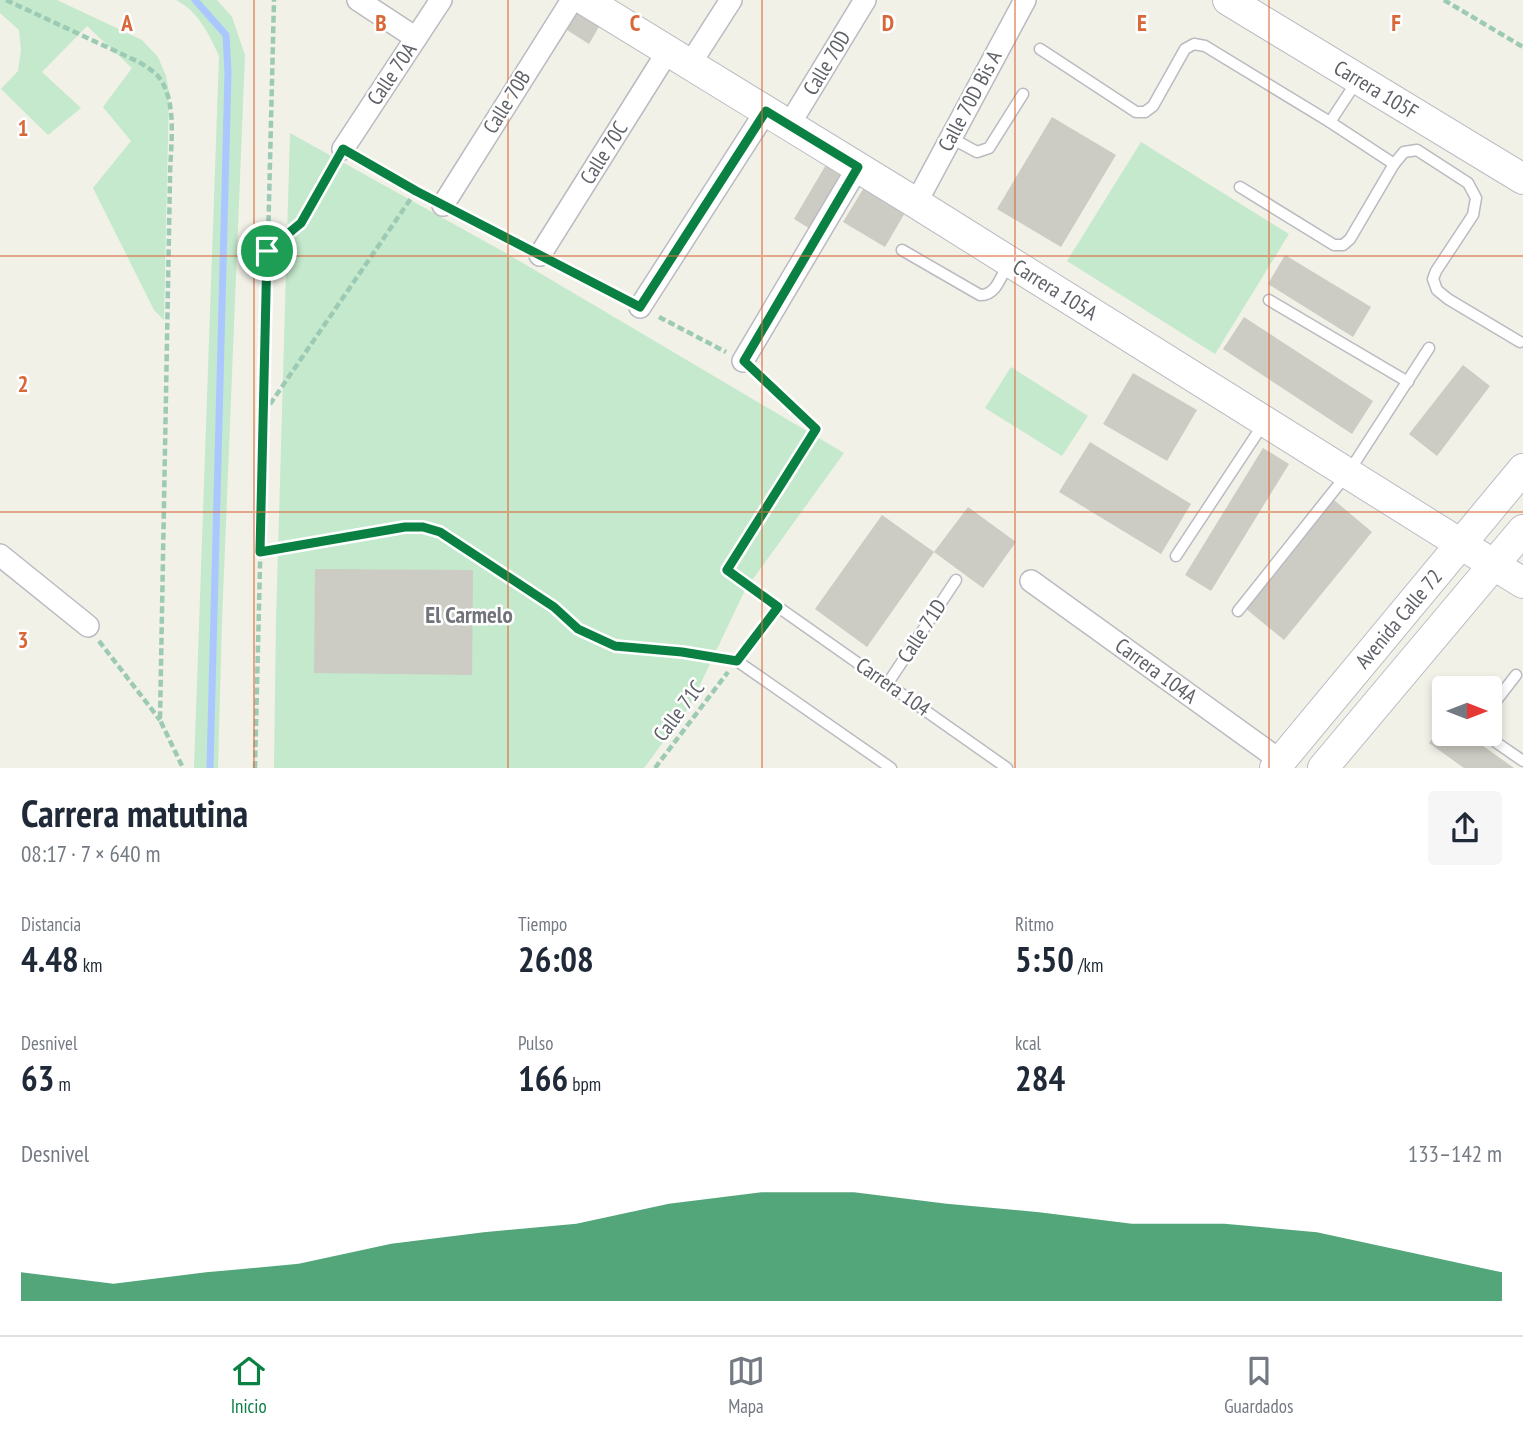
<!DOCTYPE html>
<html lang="es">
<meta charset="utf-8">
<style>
body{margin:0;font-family:"PT Sans Narrow",sans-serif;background:#f6f6f7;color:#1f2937;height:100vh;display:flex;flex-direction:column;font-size:26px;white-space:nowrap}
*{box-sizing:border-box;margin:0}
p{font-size:23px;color:#747a83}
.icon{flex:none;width:38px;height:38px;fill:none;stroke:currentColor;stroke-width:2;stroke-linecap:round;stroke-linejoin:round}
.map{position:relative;height:768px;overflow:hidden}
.details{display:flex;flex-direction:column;background:#fff;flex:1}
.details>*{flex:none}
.needle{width:46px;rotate:90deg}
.fabs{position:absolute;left:1432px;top:676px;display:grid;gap:14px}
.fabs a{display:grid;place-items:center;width:70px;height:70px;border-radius:7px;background:#fff;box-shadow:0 4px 10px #0003;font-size:35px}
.pin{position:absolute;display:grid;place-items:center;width:60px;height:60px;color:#fff;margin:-30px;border:4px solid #fff;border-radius:50%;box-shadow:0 2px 7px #0007}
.round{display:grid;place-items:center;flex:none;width:74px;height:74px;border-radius:7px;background:#f6f6f7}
.overview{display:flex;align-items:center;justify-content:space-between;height:119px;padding:0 21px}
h1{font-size:38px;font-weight:800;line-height:52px}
.stats{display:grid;grid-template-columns:repeat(3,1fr);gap:10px;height:119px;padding:7px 21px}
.stats div{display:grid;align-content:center}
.stats b{font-size:35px;font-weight:800}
.stats small{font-size:19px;font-weight:400}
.stats p{font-size:19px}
.chart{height:196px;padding:14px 21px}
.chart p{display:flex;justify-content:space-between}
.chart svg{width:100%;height:126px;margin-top:7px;fill:#0b8043;opacity:.7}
.tabs{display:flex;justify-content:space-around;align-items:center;height:98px;border-top:2px solid #e0e1e3;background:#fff;font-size:19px;color:#747a83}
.tabs a{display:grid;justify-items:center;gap:4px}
.tabs .on{color:#0b8043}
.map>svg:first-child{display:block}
.green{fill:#c4e9cc}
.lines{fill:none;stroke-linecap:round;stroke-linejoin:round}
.stream{stroke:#aac7ff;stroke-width:7}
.building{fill:#ccccc4}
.lane-casing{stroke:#babbc1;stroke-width:13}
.street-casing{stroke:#babbc1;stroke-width:24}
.secondary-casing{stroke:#bbbcc3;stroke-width:32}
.path{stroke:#9dcab4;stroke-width:4.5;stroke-dasharray:7 3.5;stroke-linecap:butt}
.lane{stroke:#fff;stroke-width:10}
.street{stroke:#fff;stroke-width:21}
.secondary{stroke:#fff;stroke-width:30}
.route-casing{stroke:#fff;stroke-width:14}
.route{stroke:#0b8043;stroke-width:9}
.grid{fill:none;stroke:#d96838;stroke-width:2;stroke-opacity:0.55}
.labels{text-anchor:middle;stroke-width:5;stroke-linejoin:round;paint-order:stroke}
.street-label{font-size:21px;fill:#5f6168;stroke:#fff}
.neighbourhood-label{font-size:23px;font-weight:bold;fill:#70737a;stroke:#fff}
.grid-label{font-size:23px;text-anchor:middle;font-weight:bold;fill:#d96838;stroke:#fff;stroke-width:5;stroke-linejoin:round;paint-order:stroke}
</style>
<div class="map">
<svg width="1523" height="768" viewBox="0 0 1523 768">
<rect width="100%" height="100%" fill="#f1f1e8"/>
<!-- green -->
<g class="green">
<path d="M 0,0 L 57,0 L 142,40 L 158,57 L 166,76 L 169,92 L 164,320 L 154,310 L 93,188 L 131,141 L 103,107 L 132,68 L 87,26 L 42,72 L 81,108 L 48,135 L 1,89 L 18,71 L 21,50 L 19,30 L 0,13 Z"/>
<path d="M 176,0 L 217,0 L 232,17 L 245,55 L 222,620 L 218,768 L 194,768 L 219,56 C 209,34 198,11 176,0 Z"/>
<path d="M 290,133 L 504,252 L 844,453 L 745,590 L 690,706 L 644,768 L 274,768 L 276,621 Z"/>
<path d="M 1141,142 L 1289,234 L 1215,354 L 1067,261 Z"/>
<path d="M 1011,367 L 1088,416 L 1062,456 L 985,408 Z"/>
</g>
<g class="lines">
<!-- stream -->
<path class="stream" d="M 195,0 L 226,35 L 228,73 L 210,768"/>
</g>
<!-- building -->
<g class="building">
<path d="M 583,5 L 604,18 L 589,44 L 567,30 Z"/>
<path d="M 1052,117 L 1116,155 L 1061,247 L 997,209 Z"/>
<path d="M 830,158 L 849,169 L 812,230 L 794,219 Z"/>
<path d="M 865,186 L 906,211 L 885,247 L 843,222 Z"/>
<path d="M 1285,255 L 1371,307 L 1353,337 L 1268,284 Z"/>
<path d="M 1244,317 L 1373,401 L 1352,434 L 1223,349 Z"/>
<path d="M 1463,365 L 1490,386 L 1437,456 L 1409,434 Z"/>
<path d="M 1133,373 L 1197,410 L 1167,461 L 1103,424 Z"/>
<path d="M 1090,442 L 1191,504 L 1161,554 L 1059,492 Z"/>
<path d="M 1263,448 L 1289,464 L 1211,591 L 1185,575 Z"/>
<path d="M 1334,500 L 1372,532 L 1284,640 L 1245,608 Z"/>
<path d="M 968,507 L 1016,542 L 983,588 L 934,552 Z"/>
<path d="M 882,515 L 934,552 L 867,647 L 815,609 Z"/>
<path d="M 315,569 L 473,570 L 472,675 L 314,673 Z"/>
<path d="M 1444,722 L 1444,733 L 1465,733 L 1514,768 L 1464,768 L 1429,743 Z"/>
</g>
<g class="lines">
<!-- lane casing -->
<g class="lane-casing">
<g id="lane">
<path d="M 1040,49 L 1136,112 L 1145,112 L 1153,106 L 1185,49 L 1194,44 L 1205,46 L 1330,122 L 1357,81"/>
<path d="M 951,138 L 977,152 L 989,148 L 1023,94"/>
<path d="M 1394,164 L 1404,152 L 1417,150 L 1468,183 L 1476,198 L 1473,215 L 1436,271 L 1433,279 L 1437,290 L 1448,299 L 1520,342"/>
<path d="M 1240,187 L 1334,245 L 1343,245 L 1350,239 L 1394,164 L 1330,122"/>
<path d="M 902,250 L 980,295 C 996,296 1001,276 1008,264"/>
<path d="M 1269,300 L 1408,382"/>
<path d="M 1176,556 L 1264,423"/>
<path d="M 778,607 L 1007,768"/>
<path d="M 1238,611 L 1348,473 L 1429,348"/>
<path d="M 737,661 L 891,768"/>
<path d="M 888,683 L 956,580"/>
<path d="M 1489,710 L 1516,675"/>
<path d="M 1489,733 L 1497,743 L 1523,761"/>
</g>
</g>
<!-- street casing -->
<g class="street-casing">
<g id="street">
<path d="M 358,0 L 416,38"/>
<path d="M 690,64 L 731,0"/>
<path d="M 789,125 L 865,0"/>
<path d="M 343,149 L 441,0"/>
<path d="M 916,203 L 1025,0"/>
<path d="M 443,205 L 572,0"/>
<path d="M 540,255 L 668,51"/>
<path d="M 640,307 L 766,111"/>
<path d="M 743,361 L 858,167"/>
<path d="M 0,555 L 88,626"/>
<path d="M 1031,581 L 1281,761"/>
</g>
</g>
<!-- secondary casing -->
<g class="secondary-casing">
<g id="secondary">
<path d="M 585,0 L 916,203 L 1523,583"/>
<path d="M 1228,0 L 1523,179"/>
<path d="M 1275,768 L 1523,469"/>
<path d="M 1323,768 L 1523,530"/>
</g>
</g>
<!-- path -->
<g class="path">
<path d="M 6,0 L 139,62 C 145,66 152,70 157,75 C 179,100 170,147 170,178 L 160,720 L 183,768"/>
<path d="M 1444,0 L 1523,47"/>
<path d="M 362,160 L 424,195"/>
<path d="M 460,214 L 524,246"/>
<path d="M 267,251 L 301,223 L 333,168"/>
<path d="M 557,263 L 623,298"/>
<path d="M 659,317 L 726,352"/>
<path d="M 758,375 L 816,429 L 727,570 L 766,599"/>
<path d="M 264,413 L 416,191"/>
<path d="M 260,552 L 406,527 L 423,527 L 441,532 L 554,607 L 578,629 L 615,646 L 722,658"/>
<path d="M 99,641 L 160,720"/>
<path d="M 746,648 L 768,619"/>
<path d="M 255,768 L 274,0"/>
<path d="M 655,768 L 728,672"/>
</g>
<!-- lane -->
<use href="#lane" class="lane"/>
<!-- street -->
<use href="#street" class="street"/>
<!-- secondary -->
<use href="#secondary" class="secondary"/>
</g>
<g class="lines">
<!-- route casing -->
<g class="route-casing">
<path id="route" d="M 766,111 L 858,167 L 744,361 L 816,429 L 727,570 L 778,607 L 737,661 L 682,652 L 615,646 L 578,629 L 554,607 L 440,532 L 423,527 L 405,527 L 260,552 L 267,251 L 301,223 L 343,149 L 416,191 L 640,307 Z"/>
</g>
<!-- route -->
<use href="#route" class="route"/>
</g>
<!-- grid -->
<path class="grid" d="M 254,0 L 254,768M 508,0 L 508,768M 762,0 L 762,768M 1015,0 L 1015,768M 1269,0 L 1269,768M 0,256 L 1523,256M 0,512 L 1523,512"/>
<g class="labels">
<!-- street labels -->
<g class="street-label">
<text transform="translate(827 63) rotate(-59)" y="7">Calle 70D</text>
<text transform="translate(392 74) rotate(-56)" y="7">Calle 70A</text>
<text transform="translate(1376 90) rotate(31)" y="7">Carrera 105F</text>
<text transform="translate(970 101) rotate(-62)" y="7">Calle 70D Bis A</text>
<text transform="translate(507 102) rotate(-58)" y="7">Calle 70B</text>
<text transform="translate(604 153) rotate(-58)" y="7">Calle 70C</text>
<text transform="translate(1055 290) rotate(32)" y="7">Carrera 105A</text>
<text transform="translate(1399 619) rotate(-50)" y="7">Avenida Calle 72</text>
<text transform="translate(922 631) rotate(-57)" y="7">Calle 71D</text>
<text transform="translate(1156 671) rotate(36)" y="7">Carrera 104A</text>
<text transform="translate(893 687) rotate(35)" y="7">Carrera 104</text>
<text transform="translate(679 711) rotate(-53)" y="7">Calle 71C</text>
</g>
<!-- neighbourhood labels -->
<g class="neighbourhood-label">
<text x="469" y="623">El Carmelo</text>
</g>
</g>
<g class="grid-label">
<text x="127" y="31">A</text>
<text x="381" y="31">B</text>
<text x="635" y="31">C</text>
<text x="888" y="31">D</text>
<text x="1142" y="31">E</text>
<text x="1396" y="31">F</text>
<text x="23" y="136">1</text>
<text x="23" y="392">2</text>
<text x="23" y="648">3</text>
</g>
</svg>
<div class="fabs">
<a><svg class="needle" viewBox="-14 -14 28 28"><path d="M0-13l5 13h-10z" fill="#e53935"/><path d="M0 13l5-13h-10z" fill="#747a83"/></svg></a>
</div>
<div class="pin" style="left:267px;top:251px;background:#1e9e55"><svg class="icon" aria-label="arrive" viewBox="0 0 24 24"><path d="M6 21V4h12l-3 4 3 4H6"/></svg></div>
</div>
<section class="details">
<div class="overview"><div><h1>Carrera matutina</h1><p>08:17 · 7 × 640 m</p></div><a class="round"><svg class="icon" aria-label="share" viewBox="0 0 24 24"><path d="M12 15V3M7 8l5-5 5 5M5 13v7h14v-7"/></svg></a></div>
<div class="stats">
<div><p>Distancia</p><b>4.48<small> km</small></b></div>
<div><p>Tiempo</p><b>26:08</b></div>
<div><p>Ritmo</p><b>5:50<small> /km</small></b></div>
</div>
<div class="stats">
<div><p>Desnivel</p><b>63<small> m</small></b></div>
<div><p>Pulso</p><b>166<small> bpm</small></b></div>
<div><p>kcal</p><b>284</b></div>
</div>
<div class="chart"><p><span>Desnivel</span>133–142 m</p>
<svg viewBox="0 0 160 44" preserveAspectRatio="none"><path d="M0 44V34L10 38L20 34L30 31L40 24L50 20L60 17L70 10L80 6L90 6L100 10L110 13L120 17L130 17L140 20L150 27L160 34V44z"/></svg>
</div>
</section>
<nav class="tabs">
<a class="on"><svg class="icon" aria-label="home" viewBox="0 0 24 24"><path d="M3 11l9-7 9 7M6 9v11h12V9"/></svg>Inicio</a>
<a><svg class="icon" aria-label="map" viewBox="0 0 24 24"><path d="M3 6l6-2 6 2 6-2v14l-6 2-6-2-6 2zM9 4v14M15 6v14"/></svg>Mapa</a>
<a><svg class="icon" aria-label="saved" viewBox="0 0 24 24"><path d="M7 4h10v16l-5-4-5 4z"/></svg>Guardados</a>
</nav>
